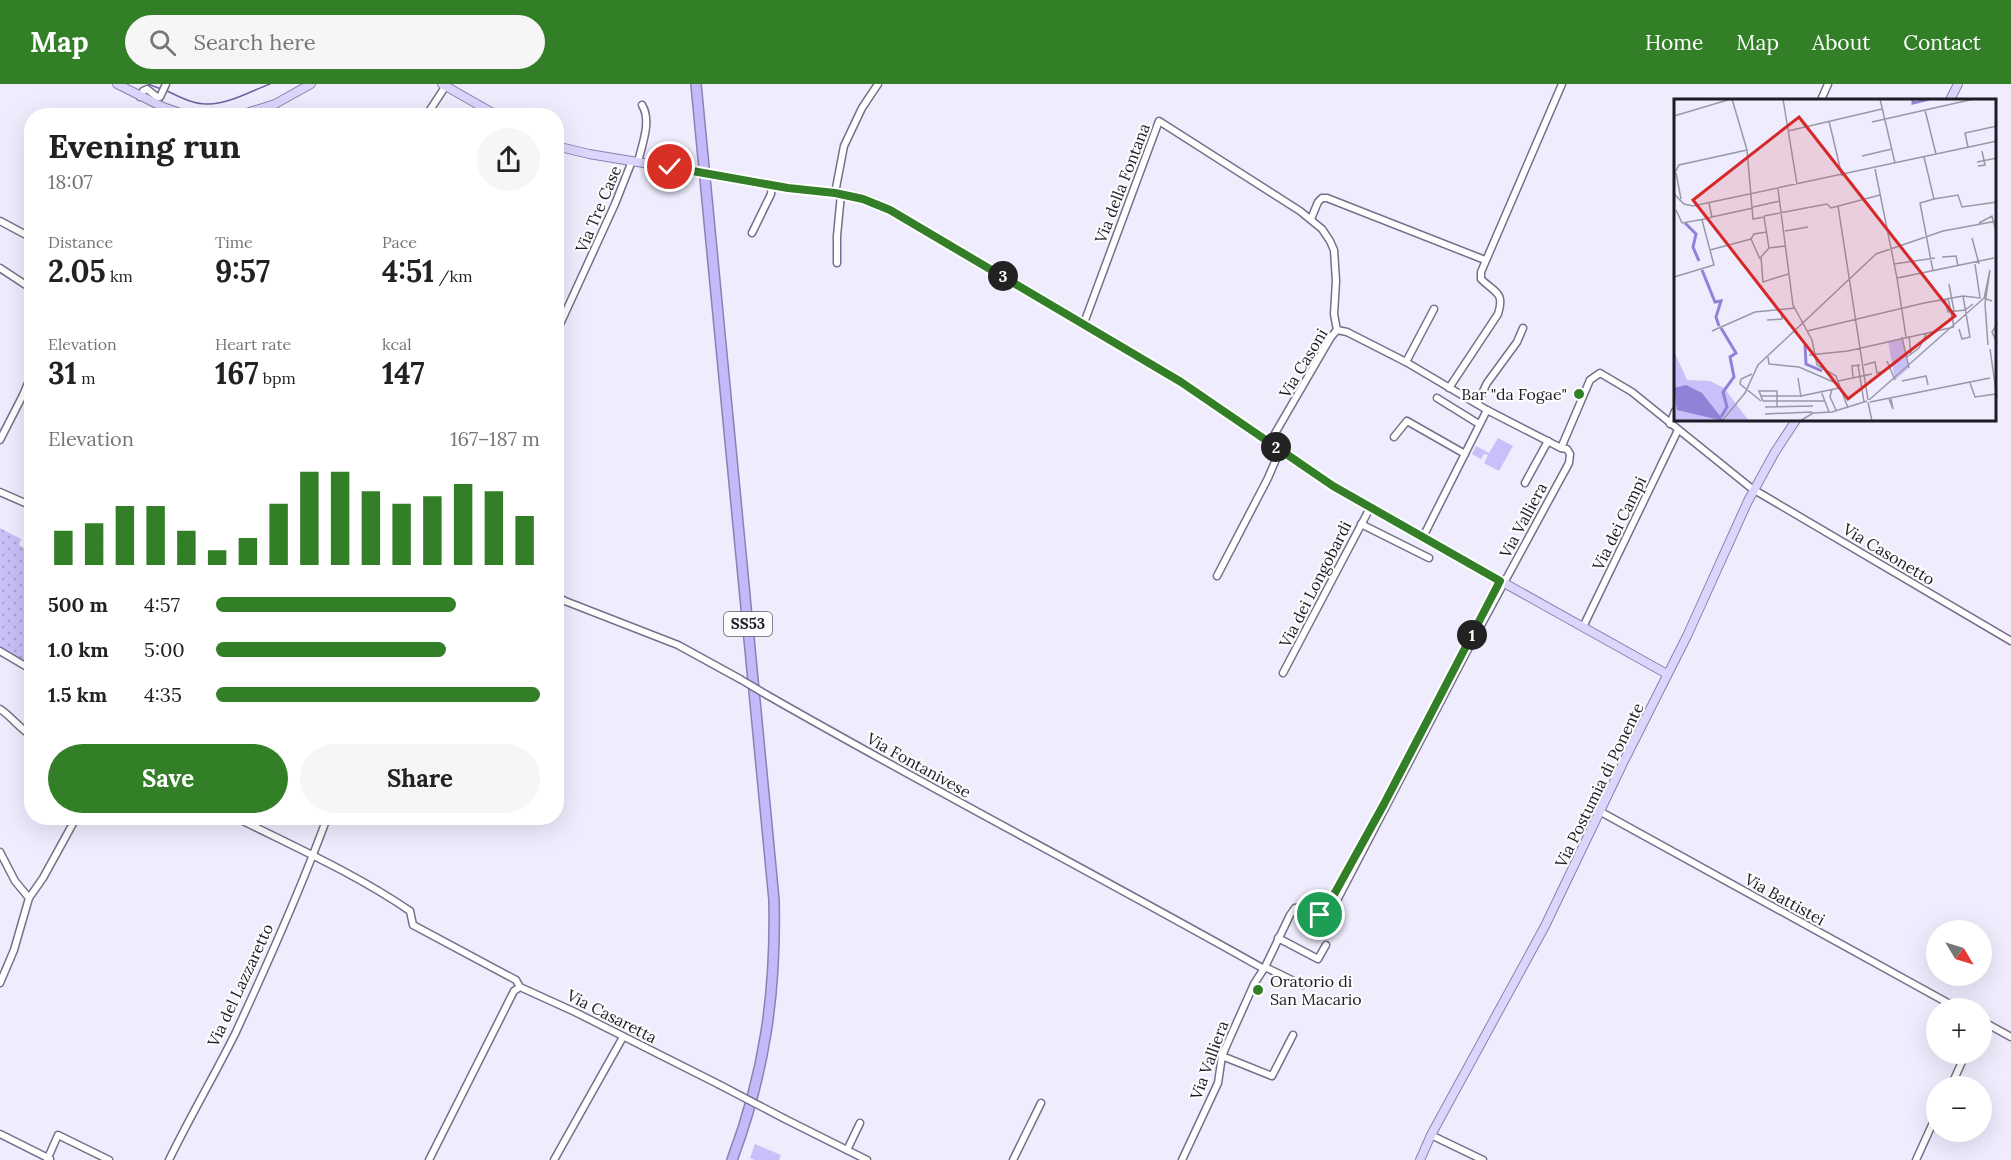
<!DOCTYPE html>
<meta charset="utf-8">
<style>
body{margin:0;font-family:Lora,serif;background:#f6f6f6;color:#222;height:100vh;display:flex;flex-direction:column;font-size:22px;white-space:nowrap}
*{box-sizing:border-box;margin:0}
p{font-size:20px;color:#767676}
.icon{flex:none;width:33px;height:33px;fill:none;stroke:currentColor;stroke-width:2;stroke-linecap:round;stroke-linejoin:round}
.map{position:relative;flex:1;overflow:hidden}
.side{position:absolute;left:24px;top:24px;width:540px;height:717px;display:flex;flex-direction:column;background:#fff;border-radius:24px;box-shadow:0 6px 24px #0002}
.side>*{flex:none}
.needle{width:39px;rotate:128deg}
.buttons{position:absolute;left:1926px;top:836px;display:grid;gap:12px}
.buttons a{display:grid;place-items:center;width:66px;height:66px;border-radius:50%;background:#fff;box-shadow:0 6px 24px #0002;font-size:30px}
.pin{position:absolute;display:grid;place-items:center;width:51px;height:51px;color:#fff;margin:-26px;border:3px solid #fff;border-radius:50%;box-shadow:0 2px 6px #0007}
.km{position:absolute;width:30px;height:30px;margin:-15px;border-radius:50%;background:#222;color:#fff;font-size:16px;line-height:30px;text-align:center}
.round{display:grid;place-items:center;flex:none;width:63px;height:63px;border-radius:32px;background:#f6f6f6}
.headline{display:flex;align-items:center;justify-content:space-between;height:102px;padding:0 24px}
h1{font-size:33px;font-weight:700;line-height:45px}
.figures{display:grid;grid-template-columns:repeat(3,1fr);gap:9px;height:102px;padding:6px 24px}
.figures div{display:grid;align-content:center}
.figures b{font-size:30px;font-weight:700}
.figures small{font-size:16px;font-weight:400}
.figures p{font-size:16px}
.chart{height:168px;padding:12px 24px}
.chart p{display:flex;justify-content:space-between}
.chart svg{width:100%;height:108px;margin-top:6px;stroke:#327f27;stroke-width:6}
.cta{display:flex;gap:12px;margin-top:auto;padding:12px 24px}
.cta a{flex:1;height:69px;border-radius:36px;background:#327f27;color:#fff;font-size:24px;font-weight:700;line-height:69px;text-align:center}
.cta a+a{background:#f6f6f6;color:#222}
ul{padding:0 24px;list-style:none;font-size:20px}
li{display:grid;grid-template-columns:96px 72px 1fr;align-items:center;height:45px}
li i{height:15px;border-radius:8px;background:#327f27}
header{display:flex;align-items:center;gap:36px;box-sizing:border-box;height:84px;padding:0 30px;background:#327f27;color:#fff}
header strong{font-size:28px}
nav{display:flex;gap:33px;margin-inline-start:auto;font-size:21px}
.search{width:420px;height:54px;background:#f6f6f6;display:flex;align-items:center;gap:15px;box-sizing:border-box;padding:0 21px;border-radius:33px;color:#767676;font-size:22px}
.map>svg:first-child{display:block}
.grass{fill:url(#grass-dots)}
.park{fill:#c8c0f8}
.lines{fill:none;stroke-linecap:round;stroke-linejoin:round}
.stream{stroke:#6f63a2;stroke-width:1.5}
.minor-casing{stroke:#747089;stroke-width:9}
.major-casing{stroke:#8a82b0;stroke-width:10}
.highway-casing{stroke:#8a82b0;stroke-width:12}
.minor{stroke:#fff;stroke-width:6}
.major{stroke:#dcd6fd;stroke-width:8}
.highway{stroke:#c4bafb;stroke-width:9}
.minor-bridge-casing{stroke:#747089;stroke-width:9;stroke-linecap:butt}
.major-bridge-casing{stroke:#8a82b0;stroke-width:10;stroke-linecap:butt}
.minor-bridge{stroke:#fff;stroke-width:6}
.major-bridge{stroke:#dcd6fd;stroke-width:8}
.route-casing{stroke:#fff;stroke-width:12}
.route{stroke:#327f27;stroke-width:8}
.poi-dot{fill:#327f27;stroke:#fcfcfc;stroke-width:2}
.labels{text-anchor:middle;stroke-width:4.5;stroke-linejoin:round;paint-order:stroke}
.shield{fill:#fcfcfc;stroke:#605e66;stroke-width:1.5}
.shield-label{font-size:15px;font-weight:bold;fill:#1d1b25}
.street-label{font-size:16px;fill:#1d1b25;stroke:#fcfcfc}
.poi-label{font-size:16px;fill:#1d1b25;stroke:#fcfcfc;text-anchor:end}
.inset-river{fill:none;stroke:#9282d7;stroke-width:3}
.inset-road{fill:none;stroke:#9a98a7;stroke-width:1.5}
.view{fill:#d62828;fill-opacity:0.15;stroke:#d62828;stroke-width:3}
.inset-edge{fill:none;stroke:#1d1b25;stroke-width:3}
</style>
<header>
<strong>Map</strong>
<div class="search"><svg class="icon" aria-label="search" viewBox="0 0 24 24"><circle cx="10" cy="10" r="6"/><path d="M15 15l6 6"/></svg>Search here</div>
<nav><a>Home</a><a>Map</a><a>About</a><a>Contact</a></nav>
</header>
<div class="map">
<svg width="2011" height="1076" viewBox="0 0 2011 1076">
<defs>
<pattern id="grass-dots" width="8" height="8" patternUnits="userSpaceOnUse" patternTransform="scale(1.5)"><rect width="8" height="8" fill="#c8c0f8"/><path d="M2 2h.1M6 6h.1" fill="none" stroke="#aba4d4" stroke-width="1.8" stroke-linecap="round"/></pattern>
</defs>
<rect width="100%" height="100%" fill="#eeecfd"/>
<!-- grass -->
<path class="grass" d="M 0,444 L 21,455 L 19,461 L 31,468 L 31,583 L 0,565 Z"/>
<!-- park -->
<g class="park">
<path d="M 1498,354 L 1513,362 L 1499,387 L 1484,379 L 1488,371 L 1484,370 L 1481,375 L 1472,370 L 1476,362 L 1489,369 Z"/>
<path d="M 755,1060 L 781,1071 L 779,1076 L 755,1076 L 750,1074 Z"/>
</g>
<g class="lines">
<!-- stream -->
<g class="stream">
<path d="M 148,0 L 161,5"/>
<path d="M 165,6 C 178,12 192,20 206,20 C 227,21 251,7 270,0"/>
</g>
<!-- minor casing -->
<g class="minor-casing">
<g id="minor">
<path d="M 140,13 L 143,7 L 147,5 L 157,13 L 160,13 L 166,0"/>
<path d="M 1821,16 L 1828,0"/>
<path d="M 159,32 L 163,23"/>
<path d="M 426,32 L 447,0"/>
<path d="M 638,78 C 642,60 652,37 642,21"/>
<path d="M 835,109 L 844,62 L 862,24 L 878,0"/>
<path d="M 1311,135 L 1318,118 L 1322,114 L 1327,114 L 1485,176"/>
<path d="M 0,137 L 32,154"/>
<path d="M 752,149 L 771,110 L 772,101"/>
<path d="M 837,179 L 837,152 L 841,110"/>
<path d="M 0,184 L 32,205"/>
<path d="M 1084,239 L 1159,37 L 1300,127 L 1322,145 L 1330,157 L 1334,166 L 1336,197 L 1334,230 L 1337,246"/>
<path d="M 556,249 L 615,120 L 632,77"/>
<path d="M 1406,278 L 1434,225"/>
<path d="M 1449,304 L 1498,230 C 1505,208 1495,209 1481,195 L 1481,188 L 1562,0"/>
<path d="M 23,311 L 31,292"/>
<path d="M 1437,314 L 1479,340"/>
<path d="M 1477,320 L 1487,299 L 1517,258 L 1523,244"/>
<path d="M 1670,340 L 1675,327"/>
<path d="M 1394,353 L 1407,337 L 1465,370"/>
<path d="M 0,356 L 23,311 L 32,315"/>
<path d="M 1270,358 L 1331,253 L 1337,246 L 1347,248 L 1406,278 L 1487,326 L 1561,364 L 1590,296 L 1600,289 L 1632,308 L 1751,404 L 2011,557"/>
<path d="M 1525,399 L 1548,357"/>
<path d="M 0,408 L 32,422"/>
<path d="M 1361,440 L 1429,474"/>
<path d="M 1423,453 L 1487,326"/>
<path d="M 1217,492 L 1268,394 L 1280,366"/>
<path d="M 556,512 L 565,517 L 678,561 L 740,595"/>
<path d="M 1583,543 L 1678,346"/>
<path d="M 0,567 L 32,586"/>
<path d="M 1283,589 L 1370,424"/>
<path d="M 767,611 C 931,705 1099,792 1264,885"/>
<path d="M 0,625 C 12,633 20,645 32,652"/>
<path d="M 1601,728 L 1957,924"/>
<path d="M 237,734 C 295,763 356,790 410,827 L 413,841 L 516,896 L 520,903"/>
<path d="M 0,768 L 15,797 L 29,814"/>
<path d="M 1326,829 L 1326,825 L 1366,753"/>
<path d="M 1278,854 L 1318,875 L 1326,861"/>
<path d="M 1265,883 L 1302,901"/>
<path d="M 0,899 L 14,866 L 29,814 L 43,794 L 76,734"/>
<path d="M 1982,937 L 2011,953"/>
<path d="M 1222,972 L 1272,992 L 1293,951"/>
<path d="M 1951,1002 L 1966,969"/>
<path d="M 785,1035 L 867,1076"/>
<path d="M 0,1050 L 50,1075"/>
<path d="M 1431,1051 L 1483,1076"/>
<path d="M 847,1066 L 860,1039"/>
<path d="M 47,1076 L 58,1051 L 109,1076"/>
<path d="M 169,1076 C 190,1033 214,992 235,950 C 268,879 300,807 327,734"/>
<path d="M 429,1076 L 514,907 L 520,903 L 575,928 L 718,1000"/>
<path d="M 554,1076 L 623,953"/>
<path d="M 1013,1076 L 1041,1019"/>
<path d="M 1182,1076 L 1218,999 L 1222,972 L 1228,958 L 1254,900 L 1265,883 L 1290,831 L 1295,824 L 1301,823 L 1320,832 L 1334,822 L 1466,569 L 1569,379 L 1570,370 L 1567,365 L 1561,364"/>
<path d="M 1916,1076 L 1936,1032"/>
</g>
</g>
<!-- major casing -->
<g class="major-casing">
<g id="major">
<path d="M 117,0 L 163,23 L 189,32"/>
<path d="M 442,0 L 498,32"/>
<path d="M 1950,16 L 1958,0"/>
<path d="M 237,32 L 275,20 L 311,0"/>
<path d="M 556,62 L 589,70 L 692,87"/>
<path d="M 719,92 L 787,103 L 841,110 L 863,115 L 890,126 L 1181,298 L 1333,402 L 1370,424 L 1667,590"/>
<path d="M 1420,1076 L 1431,1051 L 1545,842 L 1624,677 L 1687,552 L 1748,417 L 1775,368 L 1796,336"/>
</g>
</g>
<!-- highway casing -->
<g class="highway-casing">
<path id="highway" d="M 696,0 L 774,816 C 776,909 765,988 732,1076"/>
</g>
<!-- minor -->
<use href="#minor" class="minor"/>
<!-- major -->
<use href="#major" class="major"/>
<!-- highway -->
<use href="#highway" class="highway"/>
<!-- minor-bridge casing -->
<g class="minor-bridge-casing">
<g id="minor-bridge">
<path d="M 740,595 L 767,611"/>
<path d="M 718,1000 L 785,1035"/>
</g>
</g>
<!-- major-bridge casing -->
<g class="major-bridge-casing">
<path id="major-bridge" d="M 692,87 L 719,92"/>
</g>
<!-- minor-bridge -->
<use href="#minor-bridge" class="minor-bridge"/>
<!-- major-bridge -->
<use href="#major-bridge" class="major-bridge"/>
</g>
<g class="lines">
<!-- route casing -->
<g class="route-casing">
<path id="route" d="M 670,83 L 788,104 L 835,109 L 863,115 L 890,126 L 1181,298 L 1333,402 L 1500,497 L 1384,720 L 1326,825 L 1326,829 L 1320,831"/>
</g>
<!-- route -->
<use href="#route" class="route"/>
</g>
<!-- markers -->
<g class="poi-dot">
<circle cx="1579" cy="310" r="6"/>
<circle cx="1258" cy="906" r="6"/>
</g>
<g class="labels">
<!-- shield labels -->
<rect class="shield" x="724" y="528" width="48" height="24" rx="4.5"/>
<g class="shield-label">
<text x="748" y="545">SS53</text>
</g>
<!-- street labels -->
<g class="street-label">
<text transform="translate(1122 99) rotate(-69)" y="6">Via della Fontana</text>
<text transform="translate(598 125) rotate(-67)" y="6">Via Tre Case</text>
<text transform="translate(1303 279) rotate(-59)" y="6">Via Casoni</text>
<text transform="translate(1523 436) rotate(-62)" y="6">Via Valliera</text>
<text transform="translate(1619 439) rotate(-64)" y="6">Via dei Campi</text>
<text transform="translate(1889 470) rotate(31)" y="6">Via Casonetto</text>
<text transform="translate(1315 500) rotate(-63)" y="6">Via dei Longobardi</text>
<text transform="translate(919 681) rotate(29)" y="6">Via Fontanivese</text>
<text transform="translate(1599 701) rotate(-64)" y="6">Via Postumia di Ponente</text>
<text transform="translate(1785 815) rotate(29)" y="6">Via Battistei</text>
<text transform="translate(240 901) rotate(-65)" y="6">Via del Lazzaretto</text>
<text transform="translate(612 932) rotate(27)" y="6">Via Casaretta</text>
<text transform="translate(1209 976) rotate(-70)" y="6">Via Valliera</text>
</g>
<!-- poi labels -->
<g class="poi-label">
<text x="1567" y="316">Bar "da Fogae"</text>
<text x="1270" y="903" text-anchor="start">Oratorio di<tspan x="1270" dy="18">San Macario</tspan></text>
</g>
</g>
<!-- overview -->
<g transform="translate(1674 15)">
<rect width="322" height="322" fill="#eeecfd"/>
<path d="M 228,239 L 235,269 L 221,281 L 214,242 Z" fill="#c8c0f8"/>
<path d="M 0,252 L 13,281 L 36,282 L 50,289 L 75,322 L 0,321 Z" fill="#c8c0f8"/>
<path d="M 12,286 L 28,294 L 50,322 L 3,311 L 0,289 Z" fill="#9282d7"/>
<path class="inset-river" d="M 239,0 L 239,4 L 255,0M 11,124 L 22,135 L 19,148 L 25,162M 28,171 L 41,203 L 47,202 L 42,218 L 45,227M 47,229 L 62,254 L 56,258 L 60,278 L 49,293 L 53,308 L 47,318M 131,246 L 132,265 L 148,272"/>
<path class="inset-road" d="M 58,0 L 73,51 L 79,120 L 90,118 L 95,149 L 111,147M 109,0 L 123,85M 206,0 L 221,64M 251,11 L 262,55M 0,17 L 57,0M 155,22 L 168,77M 198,23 L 300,0M 114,32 L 208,10M 294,48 L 291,34 L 323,27M 188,57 L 218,50M 250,58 L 260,100 L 246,104 L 259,172M 303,63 L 323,59M 304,67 L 311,66 L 308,52M 201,70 L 223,179 L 320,159M 2,74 L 7,100M 0,75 L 5,66 L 73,51M 104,90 L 119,206 L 138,241 L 143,266 L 162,277 L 174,309M 0,95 L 10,105 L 19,107 L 323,42M 260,100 L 284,96 L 288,108 L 323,103M 164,107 L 194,301M 79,108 L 106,102M 2,111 L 8,124 L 31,120 L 38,118 L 35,104M 90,117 L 153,105 L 157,109 L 206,96M 38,118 L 79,109M 305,124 L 318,117 L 323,136M 111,132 L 134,128M 298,139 L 305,165M 77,140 L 86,160M 77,140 L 80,135 L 93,133M 95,149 L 87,158 L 89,183 L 114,175M 36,151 L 77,140M 268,158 L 282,157 L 284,167M 220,165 L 261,159M 0,178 L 40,166 L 28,121M 223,179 L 232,238M 275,185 L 280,212M 274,199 L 280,228M 271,200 L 274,213 L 291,211 L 299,205M 310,200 L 316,171 L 311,205 L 314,246M 93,221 L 108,220 L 107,213M 323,225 L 318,233 L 323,244M 285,230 L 288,240 L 296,238 L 289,197M 38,232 L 81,213 L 121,209M 133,232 L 250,204 L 289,197 L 306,199 L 301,165M 235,237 L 237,256M 228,238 L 235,269M 316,250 L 323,299M 135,256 L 174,252 L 280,228M 94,258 L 95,265 L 125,268 L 164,285M 233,258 L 245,249 L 253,234M 213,262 L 221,281M 184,266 L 190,303M 190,266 L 201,263 L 203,274 L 211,272M 78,275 L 67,280 L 66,285 L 87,302M 179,278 L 178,267 L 186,266M 124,279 L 127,298M 164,282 L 198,275M 228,282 L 252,277 L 254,286M 296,284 L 301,298 L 322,295M 158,290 L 156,298 L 162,311M 147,292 L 155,313M 87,297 L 127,297 L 165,289M 215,300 L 219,310 L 217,300M 195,301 L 310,199 L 318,202M 194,303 L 198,322M 196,303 L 316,279M 103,307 L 103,292 L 85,292 L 89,302 L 151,302M 91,308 L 139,307M 91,315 L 138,313M 48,322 L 71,294 L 84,266 L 202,155 L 269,132 L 323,122M 126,322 L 139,314 L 158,313 L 193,302"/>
<path class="view" d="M 125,18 L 281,217 L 174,300 L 19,101 Z"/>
<rect width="322" height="322" class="inset-edge"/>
</g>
</svg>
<div class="buttons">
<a><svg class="needle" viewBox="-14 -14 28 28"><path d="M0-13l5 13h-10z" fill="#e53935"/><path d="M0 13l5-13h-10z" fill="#767676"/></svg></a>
<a>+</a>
<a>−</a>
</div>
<div class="pin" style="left:1320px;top:831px;background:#1e9e55"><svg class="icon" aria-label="arrive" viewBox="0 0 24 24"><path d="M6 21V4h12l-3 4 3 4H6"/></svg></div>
<div class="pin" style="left:670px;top:83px;background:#d93025"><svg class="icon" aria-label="check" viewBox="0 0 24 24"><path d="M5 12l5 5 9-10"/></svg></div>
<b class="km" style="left:1472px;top:551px">1</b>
<b class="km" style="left:1276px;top:363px">2</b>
<b class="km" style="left:1003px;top:192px">3</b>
<section class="side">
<div class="headline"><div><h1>Evening run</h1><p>18:07</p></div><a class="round"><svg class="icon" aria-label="share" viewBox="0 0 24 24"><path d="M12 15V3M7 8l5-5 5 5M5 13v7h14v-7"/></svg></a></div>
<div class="figures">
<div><p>Distance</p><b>2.05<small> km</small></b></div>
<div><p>Time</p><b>9:57</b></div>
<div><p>Pace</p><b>4:51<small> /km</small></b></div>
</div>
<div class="figures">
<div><p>Elevation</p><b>31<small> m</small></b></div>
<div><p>Heart rate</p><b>167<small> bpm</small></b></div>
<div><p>kcal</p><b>147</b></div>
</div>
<div class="chart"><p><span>Elevation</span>167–187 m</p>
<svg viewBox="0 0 160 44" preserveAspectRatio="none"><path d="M5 44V30M15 44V27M25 44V20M35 44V20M45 44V30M55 44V38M65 44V33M75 44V19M85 44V6M95 44V6M105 44V14M115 44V19M125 44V16M135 44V11M145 44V14M155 44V24"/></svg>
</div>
<ul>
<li><b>500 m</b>4:57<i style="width:74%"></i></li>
<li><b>1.0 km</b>5:00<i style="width:71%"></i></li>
<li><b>1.5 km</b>4:35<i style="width:100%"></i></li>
</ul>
<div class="cta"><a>Save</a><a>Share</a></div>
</section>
</div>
